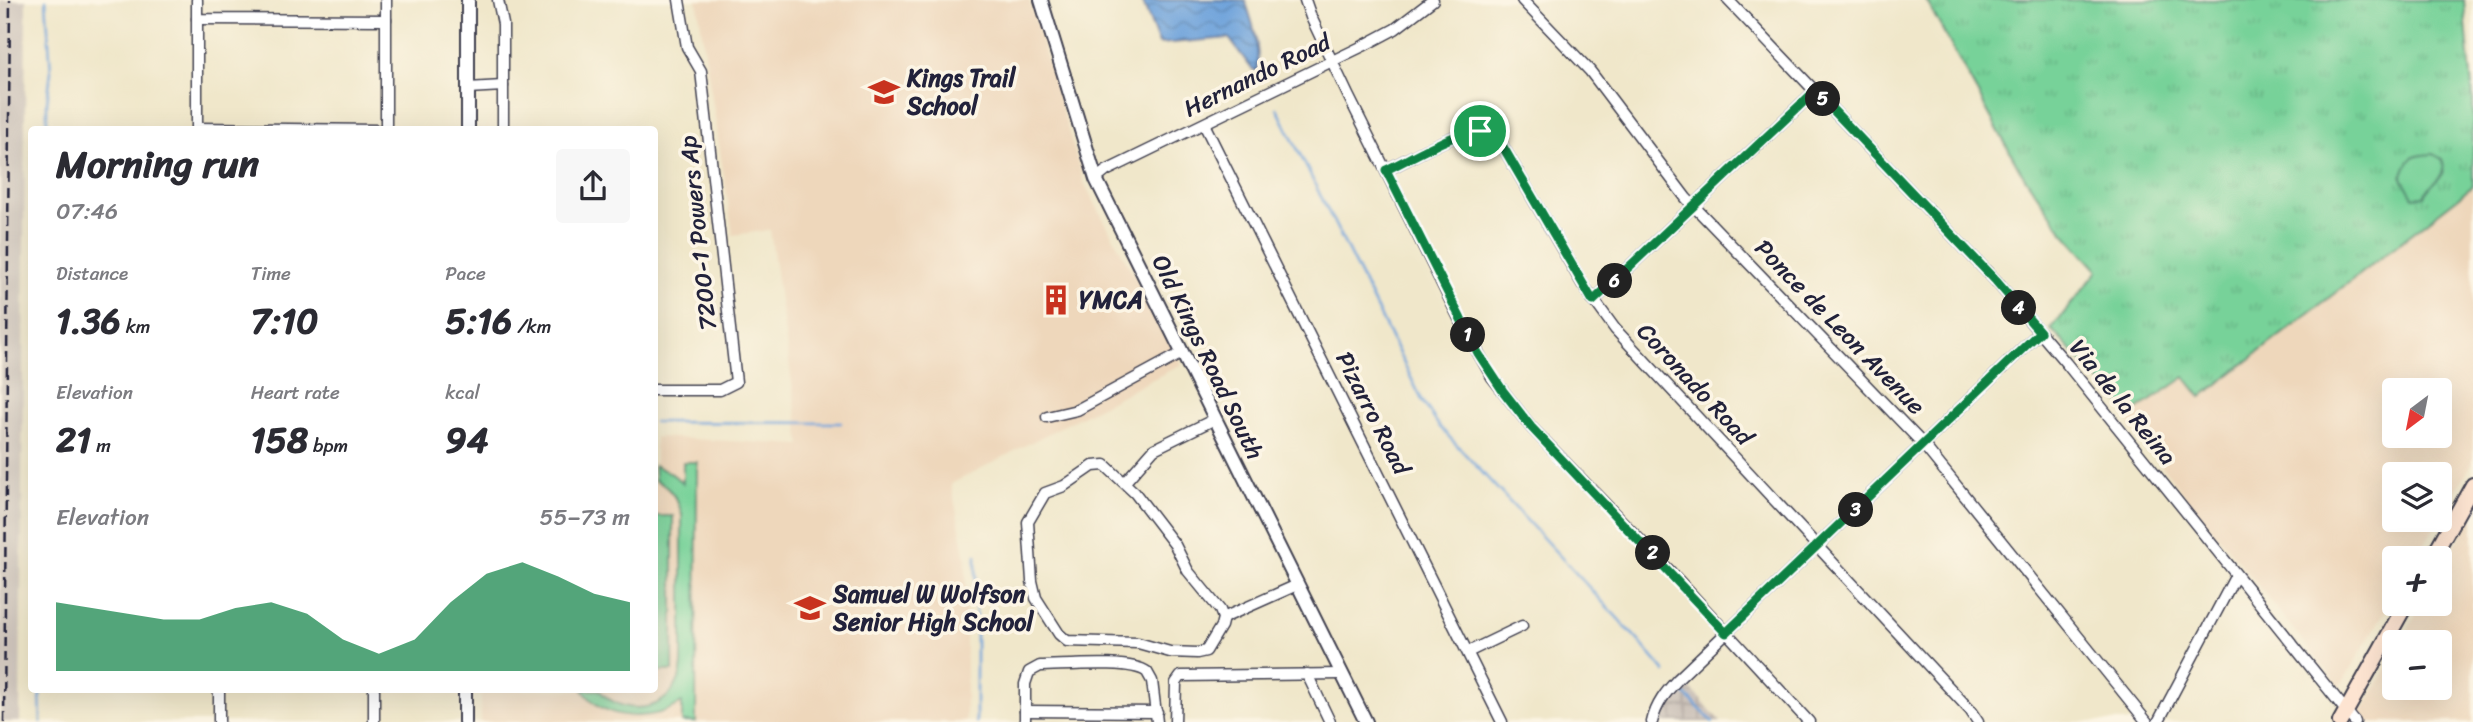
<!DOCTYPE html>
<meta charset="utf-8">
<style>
body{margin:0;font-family:Sriracha,sans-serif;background:#f7f7f7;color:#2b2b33;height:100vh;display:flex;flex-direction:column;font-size:26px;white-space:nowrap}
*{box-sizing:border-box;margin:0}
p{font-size:23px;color:#7c7c81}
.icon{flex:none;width:38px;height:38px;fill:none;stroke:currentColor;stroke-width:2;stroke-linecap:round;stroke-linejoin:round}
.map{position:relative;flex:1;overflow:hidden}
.drawer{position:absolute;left:28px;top:126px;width:630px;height:567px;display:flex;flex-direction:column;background:#fff;border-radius:7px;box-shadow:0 7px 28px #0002}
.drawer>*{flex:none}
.needle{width:46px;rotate:212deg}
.fabs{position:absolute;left:2382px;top:378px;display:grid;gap:14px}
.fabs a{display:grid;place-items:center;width:70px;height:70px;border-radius:7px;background:#fff;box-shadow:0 7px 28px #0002;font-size:35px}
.pin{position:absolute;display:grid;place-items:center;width:60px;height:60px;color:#fff;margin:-30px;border:4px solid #fff;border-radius:50%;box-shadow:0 2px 7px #0007}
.km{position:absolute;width:35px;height:35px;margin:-18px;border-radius:50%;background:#222;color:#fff;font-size:19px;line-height:35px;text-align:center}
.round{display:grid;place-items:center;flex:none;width:74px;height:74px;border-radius:7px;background:#f7f7f7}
.overview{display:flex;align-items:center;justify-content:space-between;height:119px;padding:0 28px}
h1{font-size:38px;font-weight:700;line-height:52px}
.stats{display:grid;grid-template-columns:repeat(3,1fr);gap:10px;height:119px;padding:7px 28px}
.stats div{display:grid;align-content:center}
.stats b{font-size:35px;font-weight:700}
.stats small{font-size:19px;font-weight:400}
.stats p{font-size:19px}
.chart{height:196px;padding:14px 28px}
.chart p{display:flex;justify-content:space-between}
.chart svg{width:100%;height:126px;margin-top:7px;fill:#0b8043;opacity:.7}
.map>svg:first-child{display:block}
.built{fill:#eed7bb;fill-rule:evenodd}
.industrial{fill:url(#industrial-grid)}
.railway{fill:#ccc2b9}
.grass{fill:url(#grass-tufts);stroke:#4c7a6a;stroke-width:2}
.pitch{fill:#77d299;stroke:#4c7a6a;stroke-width:2}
.water{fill:url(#water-waves);stroke:#48628b;stroke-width:2}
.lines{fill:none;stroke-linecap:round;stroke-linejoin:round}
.stream{stroke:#6ea3db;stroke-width:2.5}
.minor-casing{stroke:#414050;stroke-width:13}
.tertiary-casing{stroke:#414050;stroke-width:16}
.secondary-casing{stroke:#414050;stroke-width:18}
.minor{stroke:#fff;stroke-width:10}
.tertiary{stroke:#fff;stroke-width:12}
.secondary{stroke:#fde4d1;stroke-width:14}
.rail{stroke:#22223b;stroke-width:2.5;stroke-dasharray:10 5;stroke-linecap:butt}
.route-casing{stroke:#fff;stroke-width:14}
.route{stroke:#0b8043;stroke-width:9}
.labels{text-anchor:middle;stroke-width:7;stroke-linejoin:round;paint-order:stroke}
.street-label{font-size:24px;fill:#22223b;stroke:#fcf5e5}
.poi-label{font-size:24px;font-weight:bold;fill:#22223b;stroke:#fcf5e5;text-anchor:start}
</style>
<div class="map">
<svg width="2473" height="722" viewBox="0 0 2473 722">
<defs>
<pattern id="industrial-grid" width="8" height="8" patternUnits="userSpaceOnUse" patternTransform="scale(1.75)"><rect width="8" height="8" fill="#ccc2b9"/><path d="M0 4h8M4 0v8" fill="none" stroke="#afa6a0"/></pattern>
<pattern id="grass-tufts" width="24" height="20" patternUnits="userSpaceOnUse" patternTransform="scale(1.75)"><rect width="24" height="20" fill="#77d299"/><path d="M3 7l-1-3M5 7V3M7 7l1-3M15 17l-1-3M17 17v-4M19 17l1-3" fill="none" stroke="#67b485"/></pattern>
<pattern id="water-waves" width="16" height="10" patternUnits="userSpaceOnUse" patternTransform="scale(1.75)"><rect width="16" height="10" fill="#6ea3db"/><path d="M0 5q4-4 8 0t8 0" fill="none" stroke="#5a84b3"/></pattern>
</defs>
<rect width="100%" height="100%" fill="#fcf5e5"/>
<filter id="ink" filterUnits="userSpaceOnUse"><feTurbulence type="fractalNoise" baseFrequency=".0143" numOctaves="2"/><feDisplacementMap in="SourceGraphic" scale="14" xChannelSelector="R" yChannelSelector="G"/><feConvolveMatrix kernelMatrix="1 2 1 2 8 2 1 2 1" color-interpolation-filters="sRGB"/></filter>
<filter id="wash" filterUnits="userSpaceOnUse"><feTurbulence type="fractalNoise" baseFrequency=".00686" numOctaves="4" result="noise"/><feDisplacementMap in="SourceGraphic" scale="28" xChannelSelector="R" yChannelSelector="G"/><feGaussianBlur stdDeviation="1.57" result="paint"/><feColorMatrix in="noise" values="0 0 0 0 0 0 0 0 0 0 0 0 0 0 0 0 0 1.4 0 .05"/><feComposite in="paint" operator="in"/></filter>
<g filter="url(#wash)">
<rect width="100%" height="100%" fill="#f0e7ca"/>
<!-- built -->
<g class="built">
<path d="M 697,0 L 1029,0 L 1084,183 L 1182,364 L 951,484 L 966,558 L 966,722 L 481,722 L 481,690 L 654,690 L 655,437 L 801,445 L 770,230 L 733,235 Z"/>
<path d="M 2473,186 L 2473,462 L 2440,519 L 2440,474 L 2394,474 L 2394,520 L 2439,520 L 2416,558 L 2394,558 L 2394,596 L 2340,687 L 2130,427 L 2131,414 L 2185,377 L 2202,396 ZM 2394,390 L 2440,390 L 2440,436 L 2394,436 Z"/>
<path d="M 2473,513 L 2473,722 L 2356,722 L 2394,655 L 2394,688 L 2440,688 L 2440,642 L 2401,642 L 2422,604 L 2440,604 L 2440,573 Z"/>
</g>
<!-- industrial -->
<path class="industrial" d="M 1683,680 L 1721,722 L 1660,722 L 1661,706 Z"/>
<!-- railway -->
<path class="railway" d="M 0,0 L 26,0 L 20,722 L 0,722 Z"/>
<!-- grass -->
<path class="grass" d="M 1926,0 L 2464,0 L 2473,100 L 2473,186 L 2201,397 L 2185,377 L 2131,414 L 2051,329 L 2098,271 L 2063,232 L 2020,170 Z"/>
<!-- pitch -->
<g class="pitch">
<path d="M 2433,154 L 2442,159 C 2449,177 2431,181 2424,196 L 2413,197 L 2402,178 C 2408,156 2412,156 2433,154 Z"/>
<path d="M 683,462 L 697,462 L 696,722 L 682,722 L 682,703 C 651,722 605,722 583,690 L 599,690 C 627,722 679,709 682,664 L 682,515 C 678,498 670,487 655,480 L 654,465 L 672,474 L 683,483 Z"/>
<rect x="655" y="516" width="18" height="155"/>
</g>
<!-- water -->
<path class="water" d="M 1142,0 L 1245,0 C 1253,23 1260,46 1257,71 L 1252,69 L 1229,38 L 1159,44 Z"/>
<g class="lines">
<!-- stream -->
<g class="stream">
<path d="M 46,0 L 51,72 L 47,102 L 47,130"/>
<path d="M 1277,108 L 1423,402 L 1439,426 L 1637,639 L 1665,672"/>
<path d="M 654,422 L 841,423"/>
<path d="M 40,690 L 41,722"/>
<path d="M 1683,692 L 1713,722"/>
<path d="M 976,722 L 976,555"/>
</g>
</g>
</g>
<g filter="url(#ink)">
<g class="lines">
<!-- minor casing -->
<g class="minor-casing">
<g id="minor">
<path d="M 197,0 L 197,19 L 386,20"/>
<path d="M 498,0 L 503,24 L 503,130"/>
<path d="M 1305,0 L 1311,17 L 1348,95 L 1463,326 L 1492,377 L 1531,427 L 1667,568 L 1809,722"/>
<path d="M 1522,0 L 1590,71 L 1686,198 L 1922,443 L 2147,722"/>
<path d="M 1728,0 L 1996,281 L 2066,363 L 2355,722"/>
<path d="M 468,88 L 503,86"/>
<path d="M 1204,124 L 1502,722"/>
<path d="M 197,128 L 376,130"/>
<path d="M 197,130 L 197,19"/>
<path d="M 386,130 L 386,0"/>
<path d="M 1386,170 C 1406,161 1460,129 1478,131 C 1488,132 1495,138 1502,145 L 1583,285 L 1615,329 L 1970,710 L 1978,722"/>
<path d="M 1096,179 L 1106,171 L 1363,46 L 1395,29 L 1433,0"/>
<path d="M 1593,301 L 1815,91"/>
<path d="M 654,390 L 720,390 L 736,382 L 701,71 L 687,47 L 679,0"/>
<path d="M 1047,417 L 1077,410 L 1182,353"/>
<path d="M 1105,465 L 1135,493 L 1175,545 L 1188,571 L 1220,610 L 1223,618 L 1221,626 L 1206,651 L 1197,653 L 1170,652 L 1138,643 L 1067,641 L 1059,634 L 1036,598 L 1032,581 L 1028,522 L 1045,493 L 1064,486 L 1093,466 Z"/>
<path d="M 1125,482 L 1154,449 L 1215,419"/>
<path d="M 1223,618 L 1297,585"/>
<path d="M 1468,652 L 1522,626"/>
<path d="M 1307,674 L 1330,722"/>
<path d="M 1025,711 L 1157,712"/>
<path d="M 219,722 L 219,690"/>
<path d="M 374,722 L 374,690"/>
<path d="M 1025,722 L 1025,684 L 1029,672 L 1040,666 C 1063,666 1130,659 1147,672 L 1152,681 L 1157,722"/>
<path d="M 1175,722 L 1176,683 L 1181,676 L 1342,674"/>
<path d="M 1652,722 C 1656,704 1666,692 1678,679 L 2040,332"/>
<path d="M 2158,722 L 2236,575"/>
</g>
</g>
<!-- tertiary casing -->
<g class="tertiary-casing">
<g id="tertiary">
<path d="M 468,0 L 468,130"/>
<path d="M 1041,0 L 1096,179 L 1366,722"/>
<path d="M 465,722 L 465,690"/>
</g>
</g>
<!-- secondary casing -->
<g class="secondary-casing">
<g id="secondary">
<path d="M 2432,558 L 2473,485"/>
<path d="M 2340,722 L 2406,604"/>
</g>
</g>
<!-- minor -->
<use href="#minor" class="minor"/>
<!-- tertiary -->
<use href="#tertiary" class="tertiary"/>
<!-- secondary -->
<use href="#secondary" class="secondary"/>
<!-- rail -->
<path class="rail" d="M 4,722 L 10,0"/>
</g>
</g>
<g class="lines" filter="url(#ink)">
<!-- route casing -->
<g class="route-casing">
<path id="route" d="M 1815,91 L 1996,281 L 2040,332 L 1726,633 L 1531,427 L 1503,391 L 1478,353 L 1386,170 C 1406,161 1460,129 1478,131 C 1488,132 1495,138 1502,145 L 1593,301 Z"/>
</g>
<!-- route -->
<use href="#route" class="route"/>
</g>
<!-- icons -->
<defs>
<g id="school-bare" transform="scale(2.415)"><path d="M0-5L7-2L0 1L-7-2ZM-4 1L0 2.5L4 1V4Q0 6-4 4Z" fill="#c8321e" stroke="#fcf5e5" stroke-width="2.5" paint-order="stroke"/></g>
<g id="building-bare" transform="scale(2.415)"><path d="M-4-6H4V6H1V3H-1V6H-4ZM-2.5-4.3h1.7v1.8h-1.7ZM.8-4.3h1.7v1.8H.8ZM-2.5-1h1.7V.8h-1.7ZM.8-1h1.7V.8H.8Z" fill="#c8321e" stroke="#fcf5e5" stroke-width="2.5" paint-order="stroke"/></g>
</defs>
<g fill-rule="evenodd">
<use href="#school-bare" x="884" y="92"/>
<use href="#building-bare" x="1056" y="300"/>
<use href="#school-bare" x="810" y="608"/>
</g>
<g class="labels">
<!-- street labels -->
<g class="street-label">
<text transform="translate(1257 75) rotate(-26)" y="8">Hernando Road</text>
<text transform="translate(698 233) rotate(-96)" y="8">7200-1 Powers Ap</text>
<text transform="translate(1840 327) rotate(46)" y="8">Ponce de Leon Avenue</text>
<text transform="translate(1208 357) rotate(64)" y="8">Old Kings Road South</text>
<text transform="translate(1695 384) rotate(47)" y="8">Coronado Road</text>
<text transform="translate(2123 402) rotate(51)" y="8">Via de la Reina</text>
<text transform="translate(1373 413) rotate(63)" y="8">Pizarro Road</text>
</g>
<!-- poi labels -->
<g class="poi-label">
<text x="907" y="86">Kings Trail<tspan x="907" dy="28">School</tspan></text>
<text x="1079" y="308">YMCA</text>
<text x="833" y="602">Samuel W Wolfson<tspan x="833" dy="28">Senior High School</tspan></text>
</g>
</g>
</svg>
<div class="fabs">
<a><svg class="needle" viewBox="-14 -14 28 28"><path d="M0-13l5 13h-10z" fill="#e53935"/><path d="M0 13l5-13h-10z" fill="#7c7c81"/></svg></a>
<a><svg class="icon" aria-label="layers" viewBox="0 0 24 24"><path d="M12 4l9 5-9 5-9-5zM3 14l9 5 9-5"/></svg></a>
<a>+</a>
<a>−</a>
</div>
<div class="pin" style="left:1480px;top:131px;background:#1e9e55"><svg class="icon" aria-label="arrive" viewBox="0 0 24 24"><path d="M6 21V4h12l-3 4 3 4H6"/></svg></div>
<b class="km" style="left:1468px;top:335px">1</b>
<b class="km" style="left:1653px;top:553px">2</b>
<b class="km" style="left:1856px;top:510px">3</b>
<b class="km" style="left:2019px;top:308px">4</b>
<b class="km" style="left:1823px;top:99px">5</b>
<b class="km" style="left:1615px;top:281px">6</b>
<section class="drawer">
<div class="overview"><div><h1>Morning run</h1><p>07:46</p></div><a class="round"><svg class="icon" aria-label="share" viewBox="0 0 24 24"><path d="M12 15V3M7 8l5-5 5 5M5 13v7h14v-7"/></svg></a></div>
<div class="stats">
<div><p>Distance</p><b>1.36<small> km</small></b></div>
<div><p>Time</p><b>7:10</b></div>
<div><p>Pace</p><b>5:16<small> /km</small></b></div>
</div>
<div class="stats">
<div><p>Elevation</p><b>21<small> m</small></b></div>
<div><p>Heart rate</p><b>158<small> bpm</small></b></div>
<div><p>kcal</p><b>94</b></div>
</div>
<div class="chart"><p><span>Elevation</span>55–73 m</p>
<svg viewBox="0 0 160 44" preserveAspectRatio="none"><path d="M0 44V20L10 22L20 24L30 26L40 26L50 22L60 20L70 24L80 33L90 38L100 33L110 20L120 10L130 6L140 11L150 17L160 20V44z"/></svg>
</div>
</section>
</div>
